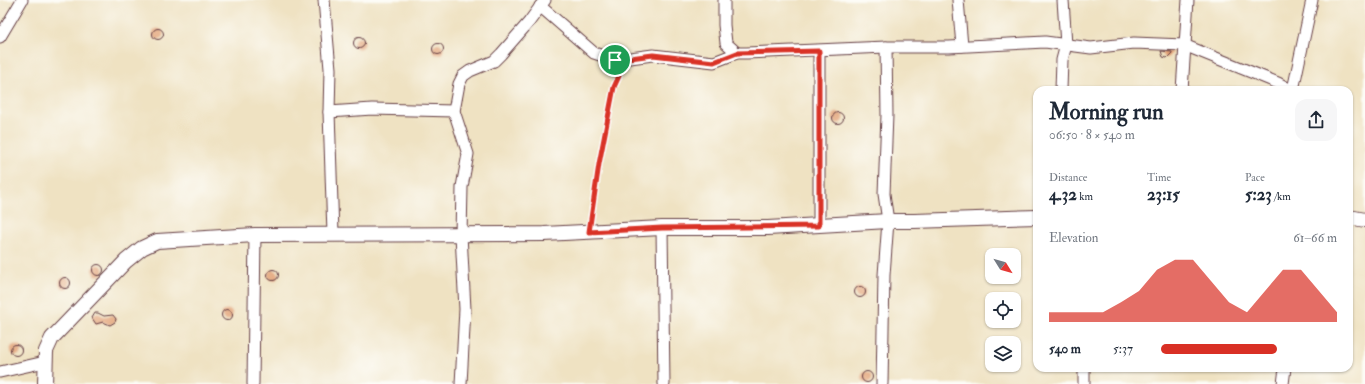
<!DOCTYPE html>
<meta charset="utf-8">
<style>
body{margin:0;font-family:"IM FELL Double Pica",serif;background:#f6f6f7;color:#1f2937;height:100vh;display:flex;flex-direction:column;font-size:15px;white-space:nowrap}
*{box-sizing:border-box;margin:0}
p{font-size:13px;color:#747a83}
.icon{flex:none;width:22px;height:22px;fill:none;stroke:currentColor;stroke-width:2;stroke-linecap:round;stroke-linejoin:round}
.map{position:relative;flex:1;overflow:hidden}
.side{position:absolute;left:1033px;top:86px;width:320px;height:286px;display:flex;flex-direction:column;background:#fff;border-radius:12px;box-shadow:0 1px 3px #0004}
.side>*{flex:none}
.needle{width:26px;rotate:127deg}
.tools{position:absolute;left:985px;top:248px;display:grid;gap:8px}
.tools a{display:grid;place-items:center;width:36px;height:36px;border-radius:8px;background:#fff;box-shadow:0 1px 3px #0004;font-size:20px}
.pin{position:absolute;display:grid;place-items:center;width:34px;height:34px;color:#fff;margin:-17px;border:2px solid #fff;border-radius:50%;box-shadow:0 1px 4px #0007}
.round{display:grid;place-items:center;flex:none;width:42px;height:42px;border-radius:12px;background:#f6f6f7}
.headline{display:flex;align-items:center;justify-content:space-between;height:68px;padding:0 16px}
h1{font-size:22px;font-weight:700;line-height:30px}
.figures{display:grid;grid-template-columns:repeat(3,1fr);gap:6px;height:68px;padding:4px 16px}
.figures div{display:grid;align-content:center}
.figures b{font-size:17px;font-weight:700}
.figures small{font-size:11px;font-weight:400}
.figures p{font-size:11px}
.chart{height:112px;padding:8px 16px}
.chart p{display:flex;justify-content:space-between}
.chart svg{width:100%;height:72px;margin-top:4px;fill:#d93025;opacity:.7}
ul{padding:0 16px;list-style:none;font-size:13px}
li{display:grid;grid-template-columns:64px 48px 1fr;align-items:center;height:30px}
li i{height:10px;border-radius:5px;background:#d93025}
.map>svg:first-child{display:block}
.building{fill:#e2a175}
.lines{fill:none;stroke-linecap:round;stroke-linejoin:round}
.minor-casing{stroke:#633c42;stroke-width:13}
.tertiary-casing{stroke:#633c42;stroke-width:16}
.path{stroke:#633c42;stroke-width:2;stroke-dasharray:1 3;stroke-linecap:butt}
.minor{stroke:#fff;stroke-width:11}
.tertiary{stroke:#fff;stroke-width:14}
.route-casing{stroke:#fff;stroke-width:8}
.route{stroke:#d93025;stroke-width:5}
</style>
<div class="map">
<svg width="1365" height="384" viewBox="0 0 1365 384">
<rect width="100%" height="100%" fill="#fdfcf7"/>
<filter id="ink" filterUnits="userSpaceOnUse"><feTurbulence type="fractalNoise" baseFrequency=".025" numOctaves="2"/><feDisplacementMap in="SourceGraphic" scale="8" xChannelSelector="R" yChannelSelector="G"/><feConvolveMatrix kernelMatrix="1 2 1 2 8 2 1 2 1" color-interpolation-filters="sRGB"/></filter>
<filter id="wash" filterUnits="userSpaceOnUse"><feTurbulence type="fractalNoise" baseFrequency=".012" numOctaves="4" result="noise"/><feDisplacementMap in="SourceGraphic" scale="16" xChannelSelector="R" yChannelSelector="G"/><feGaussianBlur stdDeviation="0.9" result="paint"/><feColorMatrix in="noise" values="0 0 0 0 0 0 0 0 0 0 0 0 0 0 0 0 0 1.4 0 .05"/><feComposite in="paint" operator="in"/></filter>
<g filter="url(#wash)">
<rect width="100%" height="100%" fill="#efe2c2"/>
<g id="blocks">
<!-- building -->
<g class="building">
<circle cx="158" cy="34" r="5.5"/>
<circle cx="359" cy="43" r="5.5"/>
<circle cx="438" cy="49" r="5.5"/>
<path d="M 1161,51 L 1172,52 L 1172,53 L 1167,58 L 1163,57 Z"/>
<circle cx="838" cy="118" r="5.5"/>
<circle cx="98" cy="270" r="5.5"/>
<circle cx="273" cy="275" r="5.5"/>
<circle cx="65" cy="283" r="5.5"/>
<circle cx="860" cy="292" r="5.5"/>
<circle cx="227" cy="315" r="5.5"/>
<path d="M 95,313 L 98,313 L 104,316 L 113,315 L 116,319 L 115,322 L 110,325 L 103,322 L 96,324 L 92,318 Z"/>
<circle cx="16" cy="350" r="5.5"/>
<circle cx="867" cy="377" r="5.5"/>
</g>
</g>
</g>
<g filter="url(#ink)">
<use href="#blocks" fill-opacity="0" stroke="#633c42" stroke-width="1"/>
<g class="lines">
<!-- minor casing -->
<g class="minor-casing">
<g id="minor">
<path d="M 324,0 L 330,69 L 329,112 L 333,234"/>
<path d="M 724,0 L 724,25 L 726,43 L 737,53"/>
<path d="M 958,0 L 962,46"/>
<path d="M 540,6 L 594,53 L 615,60 L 653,55 L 714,62 L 737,53 L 747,53 L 886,47 L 949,47 L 1045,42 L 1091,48 L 1134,43 L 1184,45 L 1278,83 L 1291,90"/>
<path d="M 0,37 L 22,0"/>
<path d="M 819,51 L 819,225"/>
<path d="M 1061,90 L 1062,60 L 1066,45 L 1063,0"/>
<path d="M 1182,90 L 1188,0"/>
<path d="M 1293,90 L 1312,0"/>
<path d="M 329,112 L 372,109 L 454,111"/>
<path d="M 662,228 L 664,384"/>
<path d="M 1084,368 L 1084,384"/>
<path d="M 0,372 L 45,362"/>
<path d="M 253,384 L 255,235"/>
<path d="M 461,384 L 465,309 L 461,235 L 462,187 L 468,154 L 454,111 L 459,84 L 463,76 L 470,71 L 494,61 L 501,54 L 529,22 L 545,0"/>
<path d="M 882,384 L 884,275 L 888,221 L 884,194 L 887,115 L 886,47"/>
<path d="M 1283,384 L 1285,368"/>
</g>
</g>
<!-- tertiary casing -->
<g class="tertiary-casing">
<g id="tertiary">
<path d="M 1349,217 L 1365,220"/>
<path d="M 45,384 L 46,351 L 52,338 L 126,261 L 142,248 L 157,241 L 255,235 L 544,234 L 662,228 L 768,228 L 888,221 L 914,221 L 1037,217"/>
</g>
</g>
<!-- path -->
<path class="path" d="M 591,220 L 599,164 L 614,87 L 619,76 L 617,69"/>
<!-- minor -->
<use href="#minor" class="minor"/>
<!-- tertiary -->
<use href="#tertiary" class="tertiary"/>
</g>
</g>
<g class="lines" filter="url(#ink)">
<!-- route casing -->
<g class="route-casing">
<path id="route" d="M 819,51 L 819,226 L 662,228 L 589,232 L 599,164 L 614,87 L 619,76 L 615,60 L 653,55 L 714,62 L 737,53 Z"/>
</g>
<!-- route -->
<use href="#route" class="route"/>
</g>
</svg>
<div class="tools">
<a><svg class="needle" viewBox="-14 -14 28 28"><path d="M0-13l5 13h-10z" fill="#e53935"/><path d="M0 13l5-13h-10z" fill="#747a83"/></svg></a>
<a><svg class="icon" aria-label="locate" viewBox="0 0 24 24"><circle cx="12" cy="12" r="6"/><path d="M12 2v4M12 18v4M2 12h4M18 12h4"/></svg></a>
<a><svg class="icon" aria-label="layers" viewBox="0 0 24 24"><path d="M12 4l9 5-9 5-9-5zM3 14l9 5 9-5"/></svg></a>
</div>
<div class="pin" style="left:615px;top:60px;background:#1e9e55"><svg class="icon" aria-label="arrive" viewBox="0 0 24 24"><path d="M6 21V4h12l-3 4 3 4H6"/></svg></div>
<section class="side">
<div class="headline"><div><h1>Morning run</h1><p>06:50 · 8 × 540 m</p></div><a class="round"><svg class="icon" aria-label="share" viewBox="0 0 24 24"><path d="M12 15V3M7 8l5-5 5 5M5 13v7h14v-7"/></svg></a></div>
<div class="figures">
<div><p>Distance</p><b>4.32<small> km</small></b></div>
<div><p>Time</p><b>23:15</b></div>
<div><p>Pace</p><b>5:23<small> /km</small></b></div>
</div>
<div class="chart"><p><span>Elevation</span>61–66 m</p>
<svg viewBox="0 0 160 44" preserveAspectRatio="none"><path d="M0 44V38L10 38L20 38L30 38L40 32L50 25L60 12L70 6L80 6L90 19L100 32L110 38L120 25L130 12L140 12L150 25L160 38V44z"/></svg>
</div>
<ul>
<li><b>540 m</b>5:37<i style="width:66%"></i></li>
</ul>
</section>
</div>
